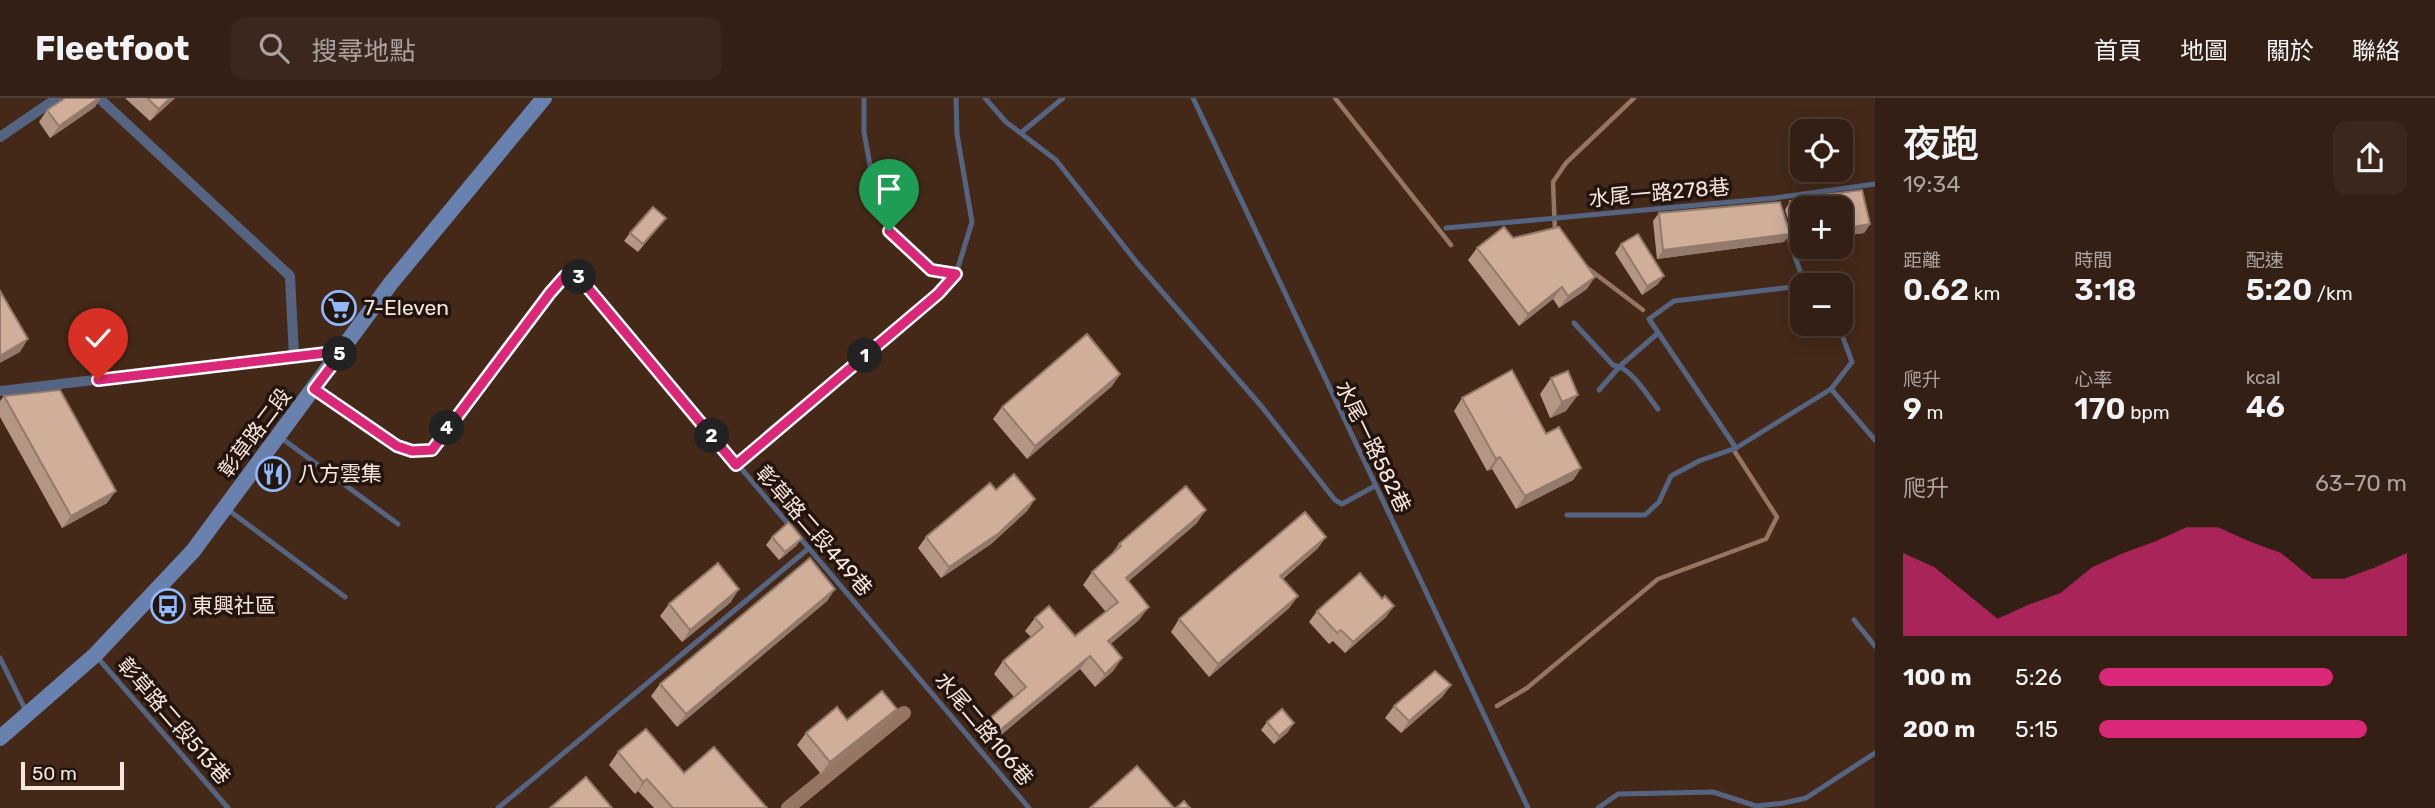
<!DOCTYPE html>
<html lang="zh-TW">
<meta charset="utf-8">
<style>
body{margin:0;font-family:Rubik,"Noto Sans TC",sans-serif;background:#3b271c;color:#f1f3f6;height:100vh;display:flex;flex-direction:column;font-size:26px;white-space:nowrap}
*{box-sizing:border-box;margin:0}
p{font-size:23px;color:#a9a2a0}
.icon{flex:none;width:38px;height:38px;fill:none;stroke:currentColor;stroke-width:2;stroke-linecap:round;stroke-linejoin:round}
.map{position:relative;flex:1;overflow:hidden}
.details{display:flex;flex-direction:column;background:#331f13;width:560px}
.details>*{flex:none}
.controls{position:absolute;left:1790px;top:21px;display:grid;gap:14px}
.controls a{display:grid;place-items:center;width:63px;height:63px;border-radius:14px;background:#331f13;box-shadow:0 4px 18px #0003,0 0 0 2px #4e3d33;font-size:35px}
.scale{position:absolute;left:21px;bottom:18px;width:103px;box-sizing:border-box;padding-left:7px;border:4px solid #f9e7dd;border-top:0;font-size:19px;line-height:24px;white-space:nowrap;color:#f9e7dd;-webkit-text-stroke:5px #22150e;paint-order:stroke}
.pin{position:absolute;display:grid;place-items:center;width:60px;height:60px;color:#fff;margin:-72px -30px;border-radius:50% 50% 50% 0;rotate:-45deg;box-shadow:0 0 7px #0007}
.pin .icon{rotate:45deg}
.km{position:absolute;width:35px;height:35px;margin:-18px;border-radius:50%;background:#222;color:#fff;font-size:19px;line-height:35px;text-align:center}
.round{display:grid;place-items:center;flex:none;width:74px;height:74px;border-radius:14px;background:#3b271c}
.summary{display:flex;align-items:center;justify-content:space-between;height:119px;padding:0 28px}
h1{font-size:38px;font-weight:600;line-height:52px}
.metrics{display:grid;grid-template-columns:repeat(3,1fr);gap:10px;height:119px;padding:7px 28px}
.metrics div{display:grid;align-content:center}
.metrics b{font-size:30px;font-weight:600}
.metrics small{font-size:19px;font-weight:400}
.metrics p{font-size:19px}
.chart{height:196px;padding:14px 28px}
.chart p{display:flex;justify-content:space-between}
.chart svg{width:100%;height:126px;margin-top:7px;fill:#db2777;opacity:.7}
ul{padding:0 28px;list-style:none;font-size:23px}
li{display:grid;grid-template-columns:112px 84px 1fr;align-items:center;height:52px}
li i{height:18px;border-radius:9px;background:#db2777}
header{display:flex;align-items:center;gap:42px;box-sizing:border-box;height:98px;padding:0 35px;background:#331f13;border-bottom:2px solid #4e3d33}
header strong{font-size:33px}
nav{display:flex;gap:38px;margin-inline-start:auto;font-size:24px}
.search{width:490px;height:63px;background:#3b271c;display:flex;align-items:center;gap:18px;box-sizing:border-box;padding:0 24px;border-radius:14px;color:#a9a2a0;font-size:26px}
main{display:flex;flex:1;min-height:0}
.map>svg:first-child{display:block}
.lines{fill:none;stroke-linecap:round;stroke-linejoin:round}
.stream{stroke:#967563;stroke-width:4.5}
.canal{stroke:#967563;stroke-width:14}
.lane{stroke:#556581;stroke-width:5}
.street{stroke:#556581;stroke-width:10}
.secondary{stroke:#6881ae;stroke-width:16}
.wall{fill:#b39684}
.shaded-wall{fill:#927a6c}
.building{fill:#d0ae9a;stroke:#927a6c;stroke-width:2}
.route-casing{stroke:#fff;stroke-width:14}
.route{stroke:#db2777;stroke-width:9}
.labels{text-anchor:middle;stroke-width:7;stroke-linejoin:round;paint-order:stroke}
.street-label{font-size:21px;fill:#f9e7dd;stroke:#22150e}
.poi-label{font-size:21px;fill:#f9e7dd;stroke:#22150e;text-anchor:start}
</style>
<header>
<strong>Fleetfoot</strong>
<div class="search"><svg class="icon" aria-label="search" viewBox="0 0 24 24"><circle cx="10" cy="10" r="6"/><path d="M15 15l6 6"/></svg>搜尋地點</div>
<nav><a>首頁</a><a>地圖</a><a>關於</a><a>聯絡</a></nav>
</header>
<main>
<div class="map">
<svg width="1875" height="710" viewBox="0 0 1875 710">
<rect width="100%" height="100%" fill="#442919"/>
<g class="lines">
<!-- stream -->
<g class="stream">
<path d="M 1335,0 L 1451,147"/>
<path d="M 1555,134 L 1553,84 L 1566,65 L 1634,0"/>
<path d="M 1585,168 L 1643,212"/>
<path d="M 1497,608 L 1527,590 L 1658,481 L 1766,441 L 1777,419 L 1735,354"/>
</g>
<!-- canal -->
<path class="canal" d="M 788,710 L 904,615"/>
<!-- lane -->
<g class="lane">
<path d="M 864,0 L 864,34 L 879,117 L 903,149 L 931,172 L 956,176"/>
<path d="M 985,0 L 1006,24 L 1056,62 L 1138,166 L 1262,309 L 1335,402 L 1342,406 L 1375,388"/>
<path d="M 1193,0 L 1528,710"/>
<path d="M 1022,34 L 1063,0"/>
<path d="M 1446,130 L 1775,100 L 1875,86"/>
<path d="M 1786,132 L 1801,176 L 1813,187"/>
<path d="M 1574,225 L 1613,267 C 1631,269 1647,297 1658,311"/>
<path d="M 314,291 L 397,347 L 412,353 L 432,352 L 550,195 L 565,178 L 578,178 L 1029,710"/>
<path d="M 1831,291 L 1875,342"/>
<path d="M 1599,292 L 1620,268 L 1657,236"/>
<path d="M 280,339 L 398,426"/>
<path d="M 1736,350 L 1649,221 L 1674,203 L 1802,188"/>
<path d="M 736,367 L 938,196 L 956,176 L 972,124 L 957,36 L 956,0"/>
<path d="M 227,411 L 345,499"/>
<path d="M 1567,417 L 1645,417 L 1659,404 L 1671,378 L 1699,363 L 1736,350 L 1831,291 L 1852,264 L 1838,226"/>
<path d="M 1854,522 L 1875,548"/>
<path d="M 97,559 L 228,710"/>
<path d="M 0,560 L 27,615"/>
<path d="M 498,710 L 809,450"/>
<path d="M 1598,710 L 1618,696 L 1713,694 L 1756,708 L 1784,705 L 1806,700 L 1875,655"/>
</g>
<!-- street -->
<g class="street">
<path d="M 99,0 L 290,178 L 294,259"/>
<path d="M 0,39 L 57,0"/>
<path d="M 0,293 L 341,253"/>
</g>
<!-- secondary -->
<path class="secondary" d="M 0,640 L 95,557 L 193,453 L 391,185 L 544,0"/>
</g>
<!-- wall -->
<g class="wall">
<path d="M 125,0 L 175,0 L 150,23 Z"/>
<path d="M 95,9 L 50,40 L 39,24 L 47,12 Z"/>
<path d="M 1862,92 L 1870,126 L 1864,135 L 1841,138 L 1841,110 L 1802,110 L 1802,144 L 1795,142 L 1785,112 L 1790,103 L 1795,103 L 1797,100 Z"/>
<path d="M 1659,115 L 1784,144 L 1657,161 L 1653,123 Z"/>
<path d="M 666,120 L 638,154 L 624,143 L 630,135 Z"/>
<path d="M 1513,140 L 1587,191 L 1559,210 L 1553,201 L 1519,228 L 1468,162 L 1477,150 Z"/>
<path d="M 1621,146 L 1658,186 L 1642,197 L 1615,155 Z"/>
<path d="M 1120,276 L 1112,288 L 1027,361 L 993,321 L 1002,309 Z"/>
<path d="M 1551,280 L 1566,313 L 1550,320 L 1540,296 Z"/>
<path d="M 4,298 L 107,405 L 62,430 L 0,319 L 0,303 Z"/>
<path d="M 1462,300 L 1546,336 L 1581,370 L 1573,382 L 1516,411 L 1492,371 L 1487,373 L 1454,313 Z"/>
<path d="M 996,392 L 1035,401 L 1027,413 L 991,446 L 941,480 L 918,450 L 926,439 Z"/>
<path d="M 1197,425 L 1129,483 L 1139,522 L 1110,546 L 1122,560 L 1113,573 L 1095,589 L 1080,571 L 990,646 L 979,634 L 989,621 L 1014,599 L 994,576 L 1003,563 L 1031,539 L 1025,533 L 1035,520 L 1075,538 L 1106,514 L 1083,487 L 1092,474 L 1110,458 L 1119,446 Z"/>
<path d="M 772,439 L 802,440 L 796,448 L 779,462 L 766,447 Z"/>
<path d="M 1326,439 L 1317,451 L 1283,481 L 1298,498 L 1289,510 L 1209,579 L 1171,534 L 1179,521 Z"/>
<path d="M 835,491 L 827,503 L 677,629 L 651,598 L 660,586 Z"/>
<path d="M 731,504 L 682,544 L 660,518 L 669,506 Z"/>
<path d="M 1317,513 L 1386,519 L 1345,555 L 1333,543 L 1329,546 L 1309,524 Z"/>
<path d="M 1451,587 L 1442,599 L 1401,635 L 1385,620 L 1394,608 Z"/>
<path d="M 897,611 L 888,623 L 821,676 L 797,647 L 806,635 L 847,622 Z"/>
<path d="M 1267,624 L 1288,634 L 1274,646 L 1261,632 Z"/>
<path d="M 618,654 L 684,675 L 767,710 L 654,710 L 638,693 L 635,696 L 609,667 Z"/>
</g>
<!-- shaded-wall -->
<g class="shaded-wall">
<path d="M 99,0 L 101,0 L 95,9 L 50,40 L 59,28 Z"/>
<path d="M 170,0 L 175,0 L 150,23 L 159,11 Z"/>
<path d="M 1870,126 L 1864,135 L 1841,138 L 1841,131 Z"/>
<path d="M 1801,134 L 1802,135 L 1802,144 L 1801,144 L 1795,142 Z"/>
<path d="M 1790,136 L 1784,144 L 1657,161 L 1663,152 Z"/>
<path d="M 1664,178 L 1658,186 L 1642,197 L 1647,188 Z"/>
<path d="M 1595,179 L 1587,191 L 1559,210 L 1568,198 Z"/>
<path d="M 1562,189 L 1553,201 L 1519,228 L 1528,216 Z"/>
<path d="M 28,241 L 20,254 L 0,265 L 0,258 Z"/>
<path d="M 1120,276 L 1112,288 L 1027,361 L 1035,348 Z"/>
<path d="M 1578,297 L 1566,313 L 1550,320 L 1562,304 Z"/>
<path d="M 1500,359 L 1492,371 L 1487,373 L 1496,361 Z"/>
<path d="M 1581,370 L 1573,382 L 1516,411 L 1525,398 Z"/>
<path d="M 116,393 L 107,405 L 62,430 L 71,418 Z"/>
<path d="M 1035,401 L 1027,413 L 991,446 L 941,480 L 949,469 Z"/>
<path d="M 1206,412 L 1197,425 L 1117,493 L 1126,480 Z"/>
<path d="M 1326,439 L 1317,451 L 1272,490 L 1280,478 Z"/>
<path d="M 802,440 L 796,448 L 779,462 L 785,454 Z"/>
<path d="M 739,491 L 731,504 L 682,544 L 690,532 Z"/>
<path d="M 835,491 L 827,503 L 677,629 L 686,616 Z"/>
<path d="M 1298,498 L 1289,510 L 1209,579 L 1218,566 Z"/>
<path d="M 1394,508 L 1386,519 L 1345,555 L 1353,544 Z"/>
<path d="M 1149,509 L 1139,522 L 1099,556 L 1108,543 Z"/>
<path d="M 1090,558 L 1080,571 L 990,646 L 999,633 Z"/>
<path d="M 1122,560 L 1113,573 L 1095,589 L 1105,576 Z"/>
<path d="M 1451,587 L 1442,599 L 1401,635 L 1409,623 Z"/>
<path d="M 897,611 L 888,623 L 821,676 L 830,664 Z"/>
<path d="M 1294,625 L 1288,634 L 1274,646 L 1279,638 Z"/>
<path d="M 647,681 L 638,693 L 635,696 L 643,684 Z"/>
</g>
<!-- building -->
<g class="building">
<path d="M 65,0 L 99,0 L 59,28 L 47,12 Z"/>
<path d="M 147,0 L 170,0 L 159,11 Z"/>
<path d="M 1862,92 L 1870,126 L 1841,131 L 1841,110 L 1802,110 L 1802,135 L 1801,134 L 1790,103 L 1798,103 L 1797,100 Z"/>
<path d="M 1780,104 L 1790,136 L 1663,152 L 1659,115 Z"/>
<path d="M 653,109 L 666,120 L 643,146 L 630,135 Z"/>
<path d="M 1504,129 L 1513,140 L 1559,129 L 1595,179 L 1568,198 L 1562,189 L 1528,216 L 1477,150 Z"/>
<path d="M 1638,136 L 1664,178 L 1647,188 L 1621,146 Z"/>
<path d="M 0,193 L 28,241 L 0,258 Z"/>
<path d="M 1087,236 L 1120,276 L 1035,348 L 1002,309 Z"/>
<path d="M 1512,272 L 1546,336 L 1559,329 L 1581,370 L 1525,398 L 1500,359 L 1496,361 L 1462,300 Z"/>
<path d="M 1568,273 L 1578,297 L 1562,304 L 1551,280 Z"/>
<path d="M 60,292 L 116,393 L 71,418 L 4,298 Z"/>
<path d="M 1014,376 L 1035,401 L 999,435 L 949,469 L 926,439 L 990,385 L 996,392 Z"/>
<path d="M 1186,388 L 1206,412 L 1126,480 L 1149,509 L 1108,543 L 1122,560 L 1105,576 L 1090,558 L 999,633 L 989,621 L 1026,589 L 1003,563 L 1043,529 L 1035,520 L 1049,508 L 1075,538 L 1118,504 L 1092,474 L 1121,448 L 1119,446 Z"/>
<path d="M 1305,414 L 1326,439 L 1280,478 L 1298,498 L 1218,566 L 1179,521 Z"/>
<path d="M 789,424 L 802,440 L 785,454 L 772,439 Z"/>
<path d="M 810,460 L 835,491 L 686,616 L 660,586 Z"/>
<path d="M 718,465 L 739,491 L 690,532 L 669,506 Z"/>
<path d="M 1360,475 L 1382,501 L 1385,498 L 1394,508 L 1353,544 L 1341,532 L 1337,535 L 1317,513 Z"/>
<path d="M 1435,573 L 1451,587 L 1409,623 L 1394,608 Z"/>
<path d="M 882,593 L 897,611 L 830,664 L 806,635 L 837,609 L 847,622 Z"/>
<path d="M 1282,611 L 1294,625 L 1279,638 L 1267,624 Z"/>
<path d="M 646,631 L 684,675 L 714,649 L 767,710 L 673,710 L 647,681 L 643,684 L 618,654 Z"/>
<path d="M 1137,668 L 1174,710 L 1090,710 Z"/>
<path d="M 586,679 L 612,710 L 550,710 Z"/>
<path d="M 1184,703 L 1190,710 L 1176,710 Z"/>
</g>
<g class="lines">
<!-- route casing -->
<g class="route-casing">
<path id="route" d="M 98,282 L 343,253 L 314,291 L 397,348 L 412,353 L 432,352 L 550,195 L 565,178 L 578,178 L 736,367 L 938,196 L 956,176 L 931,172 L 889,133"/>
</g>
<!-- route -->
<use href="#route" class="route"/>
</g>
<!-- icons -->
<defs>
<g id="supermarket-ring" transform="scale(1.75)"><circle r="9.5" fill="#22150e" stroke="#91b8fd" stroke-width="1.5"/><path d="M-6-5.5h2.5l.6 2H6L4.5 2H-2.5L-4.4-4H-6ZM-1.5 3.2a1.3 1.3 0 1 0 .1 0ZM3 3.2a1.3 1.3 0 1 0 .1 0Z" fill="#91b8fd"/></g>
<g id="restaurant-ring" transform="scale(1.75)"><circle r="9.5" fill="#22150e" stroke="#91b8fd" stroke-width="1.5"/><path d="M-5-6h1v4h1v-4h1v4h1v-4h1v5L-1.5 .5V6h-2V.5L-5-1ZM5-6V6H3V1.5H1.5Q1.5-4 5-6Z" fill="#91b8fd"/></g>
<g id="bus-ring" transform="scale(1.75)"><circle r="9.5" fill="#22150e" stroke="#91b8fd" stroke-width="1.5"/><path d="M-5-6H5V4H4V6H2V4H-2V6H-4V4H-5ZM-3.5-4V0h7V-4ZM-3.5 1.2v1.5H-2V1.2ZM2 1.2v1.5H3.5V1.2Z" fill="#91b8fd"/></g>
</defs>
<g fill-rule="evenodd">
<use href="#supermarket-ring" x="339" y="210"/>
<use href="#restaurant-ring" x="273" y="376"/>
<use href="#bus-ring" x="168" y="508"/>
</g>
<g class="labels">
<!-- street labels -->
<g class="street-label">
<text transform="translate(1659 95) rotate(-5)" y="7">水尾一路278巷</text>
<text transform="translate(255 335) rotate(-53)" y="7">彰草路二段</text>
<text transform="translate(1373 349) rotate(64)" y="7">水尾一路582巷</text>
<text transform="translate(814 433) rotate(49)" y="7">彰草路二段449巷</text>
<text transform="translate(174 623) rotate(49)" y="7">彰草路二段513巷</text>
<text transform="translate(984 631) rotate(50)" y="7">水尾二路106巷</text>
</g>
<!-- poi labels -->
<g class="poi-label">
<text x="364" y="217">7-Eleven</text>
<text x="298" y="383">八方雲集</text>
<text x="192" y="515">東興社區</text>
</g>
</g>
</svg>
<div class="controls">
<a><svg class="icon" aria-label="locate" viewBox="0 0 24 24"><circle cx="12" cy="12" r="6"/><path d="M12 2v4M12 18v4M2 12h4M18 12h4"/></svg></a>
<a>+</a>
<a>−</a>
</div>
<div class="scale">50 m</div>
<div class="pin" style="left:889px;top:133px;background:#1e9e55"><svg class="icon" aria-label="arrive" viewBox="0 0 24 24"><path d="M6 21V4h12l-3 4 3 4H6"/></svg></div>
<div class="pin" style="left:98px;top:282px;background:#d93025"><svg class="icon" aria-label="check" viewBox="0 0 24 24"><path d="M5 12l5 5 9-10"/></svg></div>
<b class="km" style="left:865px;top:258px">1</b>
<b class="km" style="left:712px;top:338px">2</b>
<b class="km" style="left:579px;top:179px">3</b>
<b class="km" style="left:447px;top:330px">4</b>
<b class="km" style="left:340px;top:256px">5</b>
</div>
<section class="details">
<div class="summary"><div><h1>夜跑</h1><p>19:34</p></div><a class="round"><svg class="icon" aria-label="share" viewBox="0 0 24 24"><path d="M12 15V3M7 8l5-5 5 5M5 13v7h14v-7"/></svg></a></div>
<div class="metrics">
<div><p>距離</p><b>0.62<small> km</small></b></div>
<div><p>時間</p><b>3:18</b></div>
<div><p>配速</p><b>5:20<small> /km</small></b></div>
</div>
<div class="metrics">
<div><p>爬升</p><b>9<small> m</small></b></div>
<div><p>心率</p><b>170<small> bpm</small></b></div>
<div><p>kcal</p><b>46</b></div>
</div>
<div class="chart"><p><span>爬升</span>63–70 m</p>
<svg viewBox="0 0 160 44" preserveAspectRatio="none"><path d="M0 44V15L10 20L20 29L30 38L40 33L50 29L60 20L70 15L80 11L90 6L100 6L110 11L120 15L130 24L140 24L150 20L160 15V44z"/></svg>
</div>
<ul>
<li><b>100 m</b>5:26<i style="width:76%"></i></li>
<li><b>200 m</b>5:15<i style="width:87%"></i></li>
</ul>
</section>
</main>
